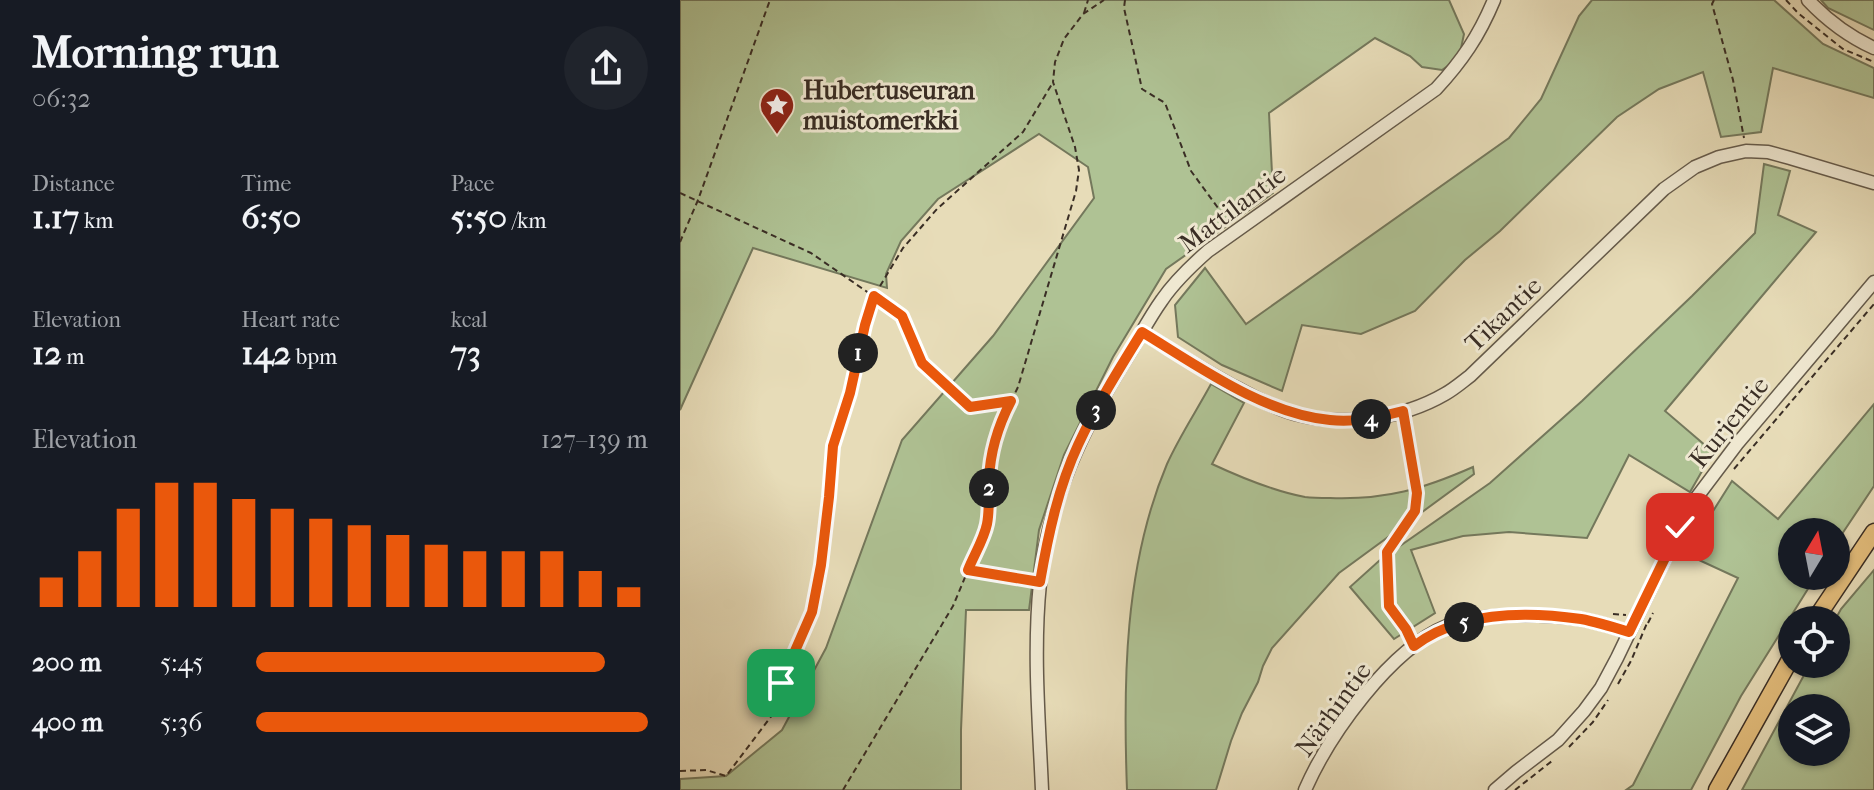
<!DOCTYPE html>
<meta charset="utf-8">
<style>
body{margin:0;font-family:"IM FELL French Canon",serif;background:#20242c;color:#f1f3f6;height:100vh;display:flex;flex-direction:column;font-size:30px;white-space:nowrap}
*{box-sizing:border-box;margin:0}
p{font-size:26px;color:#9ea1a6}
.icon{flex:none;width:44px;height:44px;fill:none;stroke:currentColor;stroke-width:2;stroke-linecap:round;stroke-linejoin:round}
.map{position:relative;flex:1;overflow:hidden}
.sheet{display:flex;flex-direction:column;background:#171b24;width:680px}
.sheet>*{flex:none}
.needle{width:52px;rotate:10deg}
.buttons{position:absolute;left:1098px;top:518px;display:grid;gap:16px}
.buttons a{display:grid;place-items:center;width:72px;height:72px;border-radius:50%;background:#171b24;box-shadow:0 2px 6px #0004;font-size:40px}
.pin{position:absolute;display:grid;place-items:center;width:68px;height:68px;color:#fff;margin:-34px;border-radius:16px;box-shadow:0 4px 12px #0006}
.km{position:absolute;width:40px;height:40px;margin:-20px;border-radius:50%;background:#222;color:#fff;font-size:22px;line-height:40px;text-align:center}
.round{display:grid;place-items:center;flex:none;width:84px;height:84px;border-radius:42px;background:#20242c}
.overview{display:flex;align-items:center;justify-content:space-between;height:136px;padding:0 32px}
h1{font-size:44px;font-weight:700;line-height:60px}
.figures{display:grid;grid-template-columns:repeat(3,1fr);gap:12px;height:136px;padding:8px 32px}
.figures div{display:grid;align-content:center}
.figures b{font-size:34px;font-weight:700}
.figures small{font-size:22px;font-weight:400}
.figures p{font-size:22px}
.chart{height:224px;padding:16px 32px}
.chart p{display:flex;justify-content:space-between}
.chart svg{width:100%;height:144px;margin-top:8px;stroke:#ea580c;stroke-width:6}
ul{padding:0 32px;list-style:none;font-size:26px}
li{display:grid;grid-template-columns:128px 96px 1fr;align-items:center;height:60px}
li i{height:20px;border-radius:10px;background:#ea580c}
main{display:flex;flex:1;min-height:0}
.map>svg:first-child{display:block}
.green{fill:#afc294;stroke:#74785c;stroke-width:2;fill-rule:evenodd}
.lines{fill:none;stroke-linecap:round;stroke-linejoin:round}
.minor-casing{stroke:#655a4a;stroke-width:15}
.major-casing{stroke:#3a2e25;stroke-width:19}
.path{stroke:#3a2e25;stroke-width:2;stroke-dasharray:6 4;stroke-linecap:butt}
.minor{stroke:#efe8d1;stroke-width:12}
.major{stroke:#e4be7c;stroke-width:16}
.route-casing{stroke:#fff;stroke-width:16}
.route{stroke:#ea580c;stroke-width:10}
.labels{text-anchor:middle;stroke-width:6;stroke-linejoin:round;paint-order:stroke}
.poi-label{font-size:26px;font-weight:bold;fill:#3a2e25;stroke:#efe8d1;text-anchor:start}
.street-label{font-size:26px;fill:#3a2e25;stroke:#efe8d1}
</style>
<main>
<section class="sheet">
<div class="overview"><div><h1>Morning run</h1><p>06:32</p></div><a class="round"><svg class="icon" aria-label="share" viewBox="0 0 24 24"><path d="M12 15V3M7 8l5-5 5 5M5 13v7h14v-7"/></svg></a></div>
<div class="figures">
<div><p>Distance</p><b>1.17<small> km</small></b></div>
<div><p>Time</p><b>6:50</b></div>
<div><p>Pace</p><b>5:50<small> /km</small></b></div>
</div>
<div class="figures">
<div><p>Elevation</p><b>12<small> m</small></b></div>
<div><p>Heart rate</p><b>142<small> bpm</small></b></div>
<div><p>kcal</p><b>73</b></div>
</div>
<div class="chart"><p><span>Elevation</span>127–139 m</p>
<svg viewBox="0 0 160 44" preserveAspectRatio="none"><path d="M5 44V35M15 44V27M25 44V14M35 44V6M45 44V6M55 44V11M65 44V14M75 44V17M85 44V19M95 44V22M105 44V25M115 44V27M125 44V27M135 44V27M145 44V33M155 44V38"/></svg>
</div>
<ul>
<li><b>200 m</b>5:45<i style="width:89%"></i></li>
<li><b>400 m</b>5:36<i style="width:100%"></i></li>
</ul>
</section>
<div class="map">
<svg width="1194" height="790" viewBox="0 0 1194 790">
<rect width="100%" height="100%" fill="#e7dcb8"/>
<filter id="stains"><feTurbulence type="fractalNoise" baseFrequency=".0025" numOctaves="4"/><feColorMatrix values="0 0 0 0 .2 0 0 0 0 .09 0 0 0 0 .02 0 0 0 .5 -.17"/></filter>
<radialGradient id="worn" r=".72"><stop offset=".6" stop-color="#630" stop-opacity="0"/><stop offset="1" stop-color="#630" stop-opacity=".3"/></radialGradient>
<!-- green -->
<g class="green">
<path d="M 0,0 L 769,0 L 784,34 L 779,58 L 762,70 L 742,67 L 730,56 L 695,38 L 589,113 L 593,193 L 486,269 L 433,357 L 384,455 L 359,530 L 349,610 L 286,610 L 281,730 L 281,790 L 0,790 L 0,779 L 46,776 L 102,730 L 146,648 L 222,440 L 313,336 L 414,198 L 408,167 L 359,134 L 258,199 L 221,241 L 206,274 L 207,288 L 73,248 L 0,410 Z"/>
<path d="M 912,0 L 1094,0 L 1143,44 L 1194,68 L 1194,98 L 1093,68 L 1081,132 L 1041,137 L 1023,72 L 979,89 L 937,117 L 820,231 L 785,260 L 735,311 L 681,334 L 622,325 L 602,391 L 542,365 L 498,337 L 495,305 L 525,268 L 566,324 L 829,138 L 861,99 L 899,16 Z"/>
<path d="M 1141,0 L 1194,0 L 1194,30 L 1148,8 Z"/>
<path d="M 1084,164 L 1110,171 L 1098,215 L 1136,232 L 985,411 L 1033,452 L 1010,492 L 949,455 L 907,538 L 829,532 L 783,536 L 731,550 L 755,613 L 714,639 L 670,587 L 700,560 L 810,483 L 902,401 L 1012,296 L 1075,233 Z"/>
<path d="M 531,384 L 564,403 L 532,464 C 562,478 593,491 625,497 C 633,498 642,498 650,498 C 706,500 743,489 793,467 L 794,474 L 659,573 L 592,648 L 583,666 L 578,682 L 562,713 L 551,741 L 536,790 L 447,790 C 443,682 444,566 487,464 C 499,437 517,410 531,384 Z"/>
<path d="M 1194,404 L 1194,486 L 1156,543 L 1156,532 L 1112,532 L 1112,576 L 1136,576 L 1061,696 L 1011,790 L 946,790 L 953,785 L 1058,578 L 1006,554 L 1052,481 L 1098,519 Z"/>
<path d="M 1194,570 L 1194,790 L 1062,790 L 1130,664 L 1156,664 L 1155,620 L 1161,609 ZM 1112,708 L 1156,708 L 1156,752 L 1112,752 Z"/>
</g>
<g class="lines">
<!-- minor casing -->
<g class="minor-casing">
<g id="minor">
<path d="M 1128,0 C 1146,19 1170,37 1194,48"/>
<path d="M 462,332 C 492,351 522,369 553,386 C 573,396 593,408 615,414 C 663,427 722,419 765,394 C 774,389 782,382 790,376 L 984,189 L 1015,167 L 1039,157 L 1066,151 L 1088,152 L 1110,158 L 1194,183"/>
<path d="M 362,790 C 359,721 353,651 360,583 C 368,500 404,426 447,357 C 459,338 469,318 482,300 C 495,281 511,266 528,251 L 756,89 C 782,61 799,36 814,0"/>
<path d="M 625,790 C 649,735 710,649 767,626 C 803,612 863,614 901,619 C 917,622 933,627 949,632"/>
<path d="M 815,790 L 836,772 L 878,740 L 904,711 L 921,688 L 937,658 L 1000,527 L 1017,497 L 1057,444 L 1194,282"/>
</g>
</g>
<!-- major casing -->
<g class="major-casing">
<g id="major">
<path d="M 1135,620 L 1194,532"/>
<path d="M 1037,790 L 1112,656"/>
</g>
</g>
<!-- path -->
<g class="path">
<path d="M 445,0 L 444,8 L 462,89 L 485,103 L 511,171 L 549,223"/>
<path d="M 1034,0 L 1032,4 L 1053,80 L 1064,138"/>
<path d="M 1106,0 L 1118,13 L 1163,49 L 1194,62"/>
<path d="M 404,13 L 408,0"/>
<path d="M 0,193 L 131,253 L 222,316 L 242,363 L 290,407 L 330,401"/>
<path d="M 0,242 L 18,200 L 90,0"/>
<path d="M 726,424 L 737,493 L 735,511 L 707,552 L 709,606 L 728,635"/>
<path d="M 1054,469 L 1194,304"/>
<path d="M 1005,546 L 1023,513"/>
<path d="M 290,571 L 347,580"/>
<path d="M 933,614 L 946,615"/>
<path d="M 968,623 L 973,613"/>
<path d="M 938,684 L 951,661 L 967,623"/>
<path d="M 889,747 L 913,722 L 928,700"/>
<path d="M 0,771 L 26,770 L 46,776 L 99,706 L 101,683 L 132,612 L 141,565 L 153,446 L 170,393 L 185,325 L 194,296 L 223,248 L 257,209 L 343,132 L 372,84"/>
<path d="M 163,790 L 273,606 L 306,527 L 310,506 L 309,481 L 311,453 L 317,431 L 338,387 L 396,191 L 399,170 L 395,147 L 373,82 L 375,62 L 384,39 L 403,14 L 424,0"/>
<path d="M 835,790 L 872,761"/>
</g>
<!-- minor -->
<use href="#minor" class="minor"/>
<!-- major -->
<use href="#major" class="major"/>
</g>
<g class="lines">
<!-- route casing -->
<g class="route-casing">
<path id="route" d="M 101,683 L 132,612 L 141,565 L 149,497 L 153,446 L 170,393 L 185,325 L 194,296 L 222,316 L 242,363 L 290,407 L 331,401 C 318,426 310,451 309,480 C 308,495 310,509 307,524 C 304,539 294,555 288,570 L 360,582 C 368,536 378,488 398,445 C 416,406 439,369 462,332 C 518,366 584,414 650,420 C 675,423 699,417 723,411 L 737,493 L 735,511 L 707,552 L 709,606 L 726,629 L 734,646 C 780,611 845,611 901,619 C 917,622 933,627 949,632 L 1000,527"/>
</g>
<!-- route -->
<use href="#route" class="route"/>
</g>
<!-- icons -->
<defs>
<g id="sight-pin" transform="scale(1.8)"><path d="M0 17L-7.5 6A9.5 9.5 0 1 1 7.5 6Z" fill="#8f2418" stroke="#efe8d1"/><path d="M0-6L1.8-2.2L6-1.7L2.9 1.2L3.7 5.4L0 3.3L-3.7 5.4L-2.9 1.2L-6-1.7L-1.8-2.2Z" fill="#fff"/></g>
</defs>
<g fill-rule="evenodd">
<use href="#sight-pin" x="97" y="105"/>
</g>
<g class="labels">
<!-- poi labels -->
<g class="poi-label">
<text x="123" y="99">Hubertuseuran<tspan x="123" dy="30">muistomerkki</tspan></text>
</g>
<!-- street labels -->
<g class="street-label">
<text transform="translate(552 209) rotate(-37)" y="9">Mattilantie</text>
<text transform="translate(823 314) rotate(-44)" y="9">Tikantie</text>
<text transform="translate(1049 422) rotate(-51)" y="9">Kurjentie</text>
<text transform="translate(653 709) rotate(-54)" y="9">Närhintie</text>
</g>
</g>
<rect width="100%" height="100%" filter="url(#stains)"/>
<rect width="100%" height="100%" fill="url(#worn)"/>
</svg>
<div class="buttons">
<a><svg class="needle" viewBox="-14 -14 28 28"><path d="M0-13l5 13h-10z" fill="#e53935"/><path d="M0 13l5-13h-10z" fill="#9ea1a6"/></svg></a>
<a><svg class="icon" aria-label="locate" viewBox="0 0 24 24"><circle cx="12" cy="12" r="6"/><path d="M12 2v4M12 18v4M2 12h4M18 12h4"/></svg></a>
<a><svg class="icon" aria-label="layers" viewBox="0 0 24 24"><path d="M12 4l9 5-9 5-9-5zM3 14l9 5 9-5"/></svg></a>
</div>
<div class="pin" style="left:101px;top:683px;background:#1e9e55"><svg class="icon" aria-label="arrive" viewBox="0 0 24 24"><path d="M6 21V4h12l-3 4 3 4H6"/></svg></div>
<div class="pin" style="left:1000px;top:527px;background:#d93025"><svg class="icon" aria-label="check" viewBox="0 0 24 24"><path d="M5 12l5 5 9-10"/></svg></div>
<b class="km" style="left:178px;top:353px">1</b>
<b class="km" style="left:309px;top:488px">2</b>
<b class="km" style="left:416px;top:410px">3</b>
<b class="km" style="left:691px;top:419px">4</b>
<b class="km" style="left:784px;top:622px">5</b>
</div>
</main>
